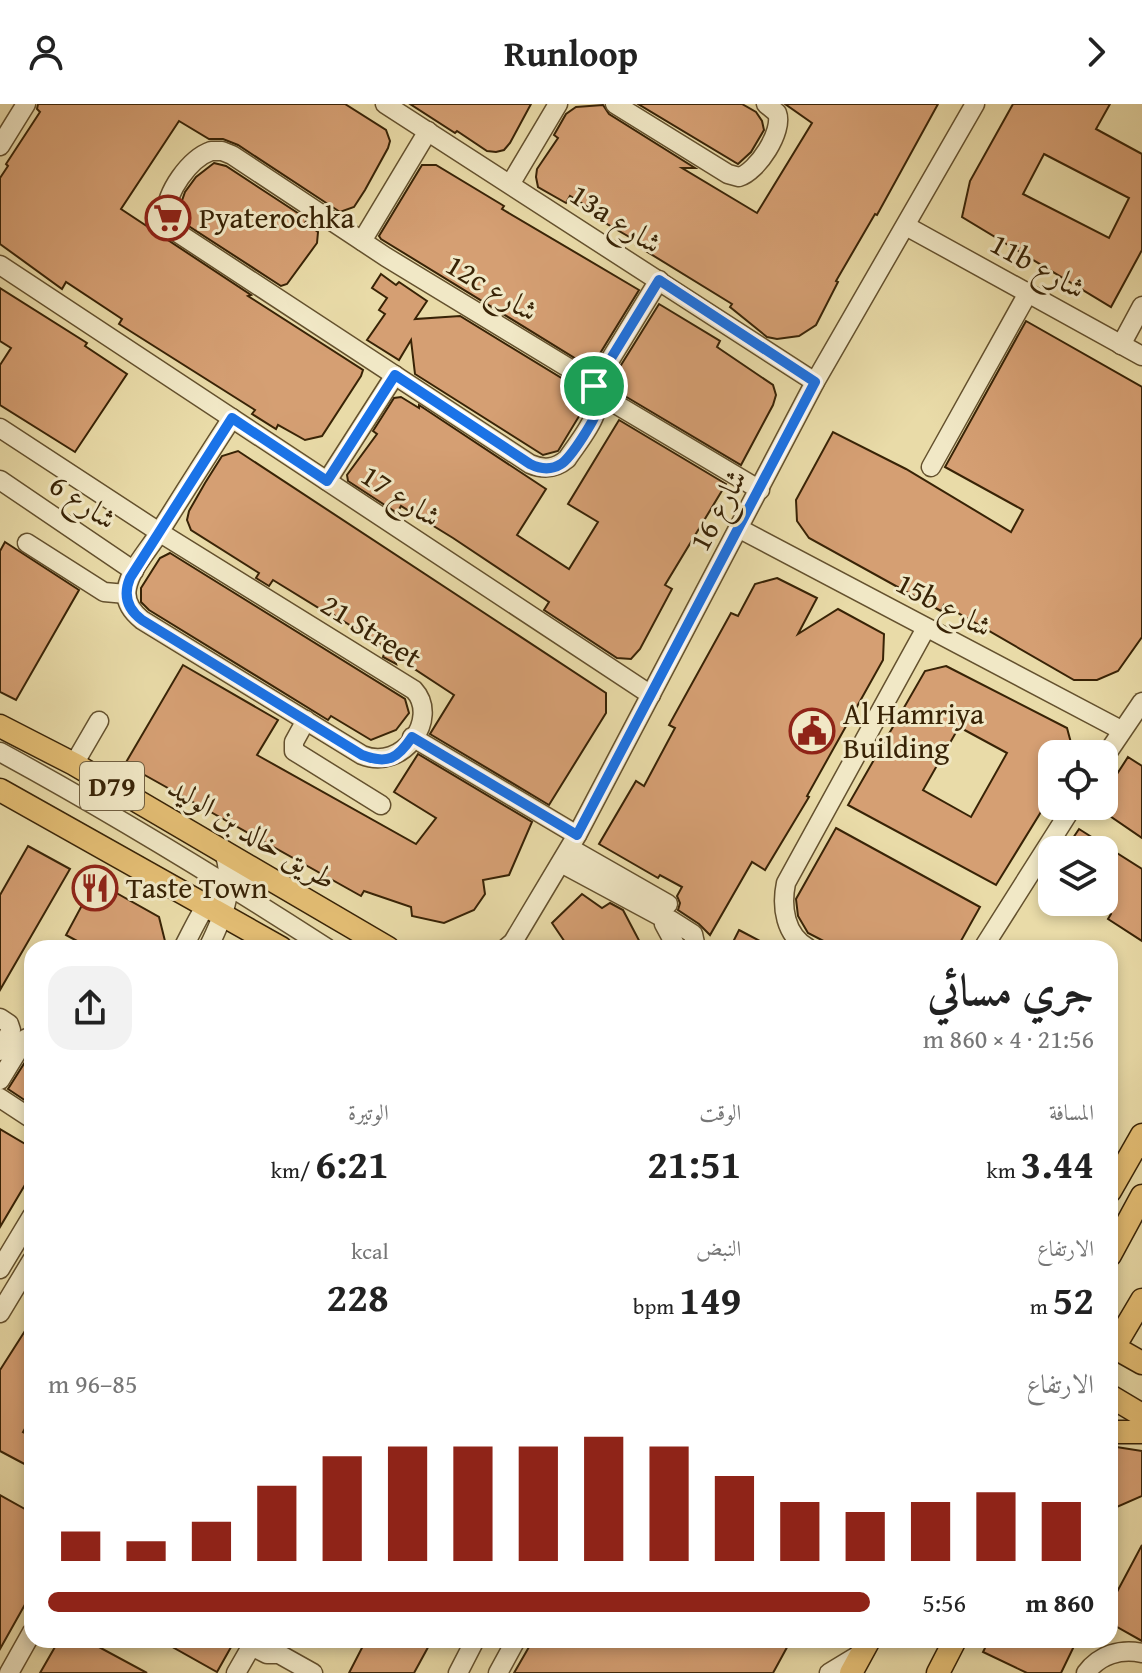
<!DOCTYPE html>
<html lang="ar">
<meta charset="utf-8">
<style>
body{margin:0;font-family:"Gentium Book Plus",Amiri,serif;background:#f2f2f2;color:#222;direction:rtl;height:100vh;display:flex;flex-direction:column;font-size:30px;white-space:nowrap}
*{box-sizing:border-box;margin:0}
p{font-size:26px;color:#767676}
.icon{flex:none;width:44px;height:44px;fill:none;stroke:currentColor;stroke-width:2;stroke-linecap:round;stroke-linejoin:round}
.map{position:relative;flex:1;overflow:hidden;direction:ltr}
.details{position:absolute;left:24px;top:836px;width:1094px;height:708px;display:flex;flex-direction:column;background:#fff;border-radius:24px;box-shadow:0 4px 12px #0003;direction:rtl}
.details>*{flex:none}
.fabs{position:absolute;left:1038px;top:636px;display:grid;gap:16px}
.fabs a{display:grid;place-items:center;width:80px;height:80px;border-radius:16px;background:#fff;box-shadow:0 4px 12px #0003;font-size:40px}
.pin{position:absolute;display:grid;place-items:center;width:68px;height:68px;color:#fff;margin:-34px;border:4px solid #fff;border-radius:50%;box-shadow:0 2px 8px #0007}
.round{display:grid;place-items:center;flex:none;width:84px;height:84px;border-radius:24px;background:#f2f2f2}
.headline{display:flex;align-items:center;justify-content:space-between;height:136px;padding:0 24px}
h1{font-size:44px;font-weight:700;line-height:60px}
.stats{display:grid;grid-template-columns:repeat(3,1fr);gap:12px;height:136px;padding:8px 24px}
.stats div{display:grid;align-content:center}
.stats b{font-size:40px;font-weight:700}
.stats small{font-size:22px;font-weight:400}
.stats p{font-size:22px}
.chart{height:224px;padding:16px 24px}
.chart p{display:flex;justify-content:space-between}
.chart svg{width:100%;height:144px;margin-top:8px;stroke:#8f2418;stroke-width:6}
ul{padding:0 24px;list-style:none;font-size:26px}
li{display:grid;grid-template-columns:128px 96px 1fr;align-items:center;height:60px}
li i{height:20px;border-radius:10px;background:#8f2418}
header{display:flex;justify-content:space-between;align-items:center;height:104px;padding:0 24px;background:#fff;font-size:36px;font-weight:700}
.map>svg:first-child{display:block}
.building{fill:#d59f73;stroke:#382306;stroke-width:2;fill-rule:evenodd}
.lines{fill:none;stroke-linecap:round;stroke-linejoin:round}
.minor-casing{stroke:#64512e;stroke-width:21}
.major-casing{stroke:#382306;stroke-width:25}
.minor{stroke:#f1e8c6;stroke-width:18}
.major{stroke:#e4be74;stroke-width:22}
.route-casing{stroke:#fff;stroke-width:16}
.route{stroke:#1a73e8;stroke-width:10}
.labels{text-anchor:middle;stroke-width:6;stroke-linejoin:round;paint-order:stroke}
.shield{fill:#f1e8c6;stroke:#705e40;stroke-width:2}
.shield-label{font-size:28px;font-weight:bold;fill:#382306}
.poi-label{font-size:30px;fill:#382306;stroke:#f1e8c6;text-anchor:start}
.street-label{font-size:30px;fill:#382306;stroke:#f1e8c6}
</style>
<header><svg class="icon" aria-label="forward" viewBox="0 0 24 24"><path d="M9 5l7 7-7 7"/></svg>Runloop<svg class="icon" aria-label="person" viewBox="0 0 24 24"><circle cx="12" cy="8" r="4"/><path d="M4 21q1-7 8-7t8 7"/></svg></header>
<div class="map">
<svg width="1142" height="1569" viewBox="0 0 1142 1569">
<rect width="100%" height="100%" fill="#e9dba8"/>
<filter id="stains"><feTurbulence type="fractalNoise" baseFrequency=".0025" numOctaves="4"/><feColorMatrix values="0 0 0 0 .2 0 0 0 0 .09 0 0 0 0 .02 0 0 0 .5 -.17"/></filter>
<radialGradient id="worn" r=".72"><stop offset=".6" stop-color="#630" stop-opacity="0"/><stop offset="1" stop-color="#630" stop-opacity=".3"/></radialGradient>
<!-- building -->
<g class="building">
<path d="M 38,0 L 345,0 L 386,26 L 390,37 L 388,44 L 365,86 L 354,103 L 340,108 L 238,41 L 223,35 L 209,35 L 179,17 L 121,105 L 251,191 L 248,192 L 363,266 L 361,272 L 322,332 L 305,336 L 278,321 L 276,325 L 252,310 L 255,306 L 119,220 L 122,215 L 66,178 L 62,185 L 0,140 L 0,74 L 8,62 L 6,60 L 40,8 L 37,5 Z"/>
<path d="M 410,0 L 531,0 L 510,39 L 504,46 L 496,48 L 487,47 L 457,27 L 455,29 Z"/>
<path d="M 638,0 L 742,0 L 756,8 L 762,17 L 764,26 L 751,48 L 738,60 Z"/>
<path d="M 785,0 L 938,0 L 877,111 L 875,110 L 836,177 L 838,178 L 816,221 L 799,232 L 777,235 L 767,233 L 730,203 L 732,200 L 636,141 L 638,138 L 602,117 L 604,113 L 570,92 L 566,99 L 538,83 L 536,73 L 537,65 L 558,34 L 554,31 L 566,10 L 576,3 L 603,1 L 609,10 L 695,64 L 682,64 L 757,109 L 812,19 Z"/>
<path d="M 1013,0 L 1110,0 L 1096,25 L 1142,50 L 1142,146 L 1111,203 L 962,113 L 970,77 ZM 1044,50 L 1129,94 L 1109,134 L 1023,90 Z"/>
<path d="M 214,59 L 226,62 L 307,115 L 305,119 L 318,128 L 317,139 L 287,180 L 281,182 L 184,119 L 178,108 L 185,88 L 196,73 Z"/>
<path d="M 422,61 L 436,61 L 504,102 L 502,105 L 639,186 L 591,264 L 381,135 L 379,132 Z"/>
<path d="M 381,170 L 396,181 L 399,178 L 427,197 L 415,215 L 460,212 L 581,286 L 585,297 L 584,304 L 558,347 L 543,351 L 415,270 L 411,236 L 399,256 L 367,236 L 385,210 L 379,206 L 387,194 L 372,184 Z"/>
<path d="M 0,184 L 87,239 L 85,242 L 127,270 L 75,348 L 0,301 L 0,261 L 11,244 L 0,237 Z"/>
<path d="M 659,200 L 720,237 L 717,243 L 773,281 L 776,291 L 773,301 L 741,361 L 608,282 Z"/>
<path d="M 1026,217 L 1142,283 L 1142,533 L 1118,567 L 1097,576 L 1074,576 L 944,501 L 941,507 L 809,434 L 797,417 L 796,396 L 833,328 L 906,365 L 1011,428 L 1023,406 L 945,363 Z"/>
<path d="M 401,293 L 419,304 L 419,301 L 546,385 L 517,431 L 569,465 L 598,418 L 568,400 L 619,316 L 726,380 L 665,481 L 672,485 L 640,545 L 631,555 L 617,554 L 544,506 L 549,498 L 453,434 L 401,402 L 397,409 L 348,377 L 347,371 L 377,330 L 373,327 L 394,294 Z"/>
<path d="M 238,347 L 606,589 L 606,609 L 549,701 L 430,630 L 454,591 L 393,551 L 396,560 L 383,553 L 386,544 L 324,505 L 322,506 L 273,476 L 269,482 L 256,474 L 259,469 L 191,426 L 187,416 L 189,407 L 205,379 L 222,352 Z"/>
<path d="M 5,438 L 79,486 L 16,596 L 0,588 L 0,447 Z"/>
<path d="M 170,449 L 405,595 L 409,609 L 396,626 L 371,636 L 331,612 L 328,616 L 149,506 L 141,498 L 141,484 L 160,454 Z"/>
<path d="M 777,474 L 817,494 L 798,530 L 838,505 L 884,530 L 883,556 L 807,692 L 809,693 L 765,766 L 752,758 L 710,831 L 699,820 L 678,806 L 680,799 L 677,792 L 682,783 L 660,771 L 658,774 L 599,740 L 636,677 L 644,682 L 675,624 L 669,621 L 731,509 L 738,512 L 755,480 Z"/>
<path d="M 183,561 L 278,616 L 257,651 L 416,740 L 436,714 L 394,688 L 418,650 L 532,718 L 509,771 L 483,776 L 485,790 L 474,806 L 444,819 L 412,812 L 411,803 L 364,787 L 361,792 L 125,660 Z"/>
<path d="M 946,562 L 1067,624 L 1074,650 L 1052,650 L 1052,690 L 996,781 L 848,701 L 925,567 ZM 959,623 L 1007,649 L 971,713 L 923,686 Z"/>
<path d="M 1128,653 L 1142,662 L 1142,734 L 1104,708 L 1104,690 Z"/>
<path d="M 836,724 L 980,803 L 957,844 L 837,844 L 808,829 L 798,812 L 796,795 Z"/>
<path d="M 1079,725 L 1142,765 L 1142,837 L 1108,815 L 1111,810 L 1104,805 L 1104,746 L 1065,746 Z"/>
<path d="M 28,742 L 70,765 L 0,886 L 0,791 Z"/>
<path d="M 95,777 L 159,813 L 165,837 L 161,844 L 90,844 L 66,831 Z"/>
<path d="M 582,790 L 602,804 L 610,799 L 623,806 L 643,844 L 569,844 L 552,819 Z"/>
<path d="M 739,826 L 773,844 L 730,844 Z"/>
<path d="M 32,947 L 32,1001 L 8,985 Z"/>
<path d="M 0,1025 L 32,1044 L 32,1069 L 0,1123 Z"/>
<path d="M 32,1216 L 32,1312 L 23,1328 L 32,1333 L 32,1364 L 0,1347 L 0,1266 Z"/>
<path d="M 1110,1342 L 1142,1347 L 1142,1392 L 1110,1406 Z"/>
<path d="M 0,1391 L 32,1409 L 32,1488 L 0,1545 Z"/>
<path d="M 1142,1441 L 1142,1537 L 1110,1519 L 1110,1501 Z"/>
<path d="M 59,1536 L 86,1536 L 147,1569 L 40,1569 Z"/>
<path d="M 160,1536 L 235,1536 L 217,1568 Z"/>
<path d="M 366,1536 L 432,1536 L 414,1569 L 349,1569 Z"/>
<path d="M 533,1536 L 791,1536 L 773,1569 L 514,1569 Z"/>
<path d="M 989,1536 L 1077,1536 L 1061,1569 L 1027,1569 L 983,1548 Z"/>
</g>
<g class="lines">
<!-- minor casing -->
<g class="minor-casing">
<g id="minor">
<path d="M 385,0 L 815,278"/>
<path d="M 615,0 L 728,70 L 739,73 C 757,68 784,27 777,9 L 766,0"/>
<path d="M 0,42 L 26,0"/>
<path d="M 211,47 L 222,47 L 232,51 L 386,153 L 590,277 C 611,303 582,332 567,355 C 555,365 544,366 530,360 L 175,127 L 166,111 C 166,88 189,55 211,47 Z"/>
<path d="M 511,79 L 558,0"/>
<path d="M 906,122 L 1142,252"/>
<path d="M 362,137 L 428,27"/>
<path d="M 0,161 L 651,591"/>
<path d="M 1121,241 L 1142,202"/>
<path d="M 594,282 L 659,176"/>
<path d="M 597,289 L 760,386"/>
<path d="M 0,324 L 159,428 L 414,586 C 440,614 403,668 362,651 L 142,516 C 132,508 124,498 127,484 C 130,467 145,450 155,435 C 180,395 206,354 232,314"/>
<path d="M 931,363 L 1028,189"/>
<path d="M 0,376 L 134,467"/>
<path d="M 327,377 L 395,271"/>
<path d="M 740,425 L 1121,626"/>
<path d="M 27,439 L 104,488 L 126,490"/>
<path d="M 306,616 L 294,638 L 294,647 L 381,701"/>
<path d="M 412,633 L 577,731"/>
<path d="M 0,648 C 112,709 220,775 327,844"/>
<path d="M 1104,654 L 1142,598"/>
<path d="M 74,660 L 99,617"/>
<path d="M 570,744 L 668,800"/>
<path d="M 561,759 L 667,816"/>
<path d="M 183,844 C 203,806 214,773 262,769"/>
<path d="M 208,844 C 225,810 236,782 223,745"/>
<path d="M 506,844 L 513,838 L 577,731 L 815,278 L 975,0"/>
<path d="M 677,844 L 664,820 L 667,816 L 671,816 L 693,830 L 696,844"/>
<path d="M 808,844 C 785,831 781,803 786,779 L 926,524"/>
<path d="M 983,844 L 1073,702"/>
<path d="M 0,914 L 9,920 L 11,926 L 0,947"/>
<path d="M 0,976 L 25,935 L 32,932"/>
<path d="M 0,994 L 32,1015"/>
<path d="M 0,1165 L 32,1112"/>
<path d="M 0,1209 L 32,1156"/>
<path d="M 251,1542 L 267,1550 L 279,1550 L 313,1569"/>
<path d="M 9,1569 L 32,1528"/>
<path d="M 236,1569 L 255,1536"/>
<path d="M 458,1569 L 475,1536"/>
<path d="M 498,1569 L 516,1536"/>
<path d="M 829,1569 L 862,1549"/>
<path d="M 1086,1569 C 1099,1551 1121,1544 1142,1549"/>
</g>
</g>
<!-- major casing -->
<g class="major-casing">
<g id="major">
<path d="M 0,622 L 74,660 L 388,844"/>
<path d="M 0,686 L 281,844"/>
<path d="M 1110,1087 L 1142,1031"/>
<path d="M 1110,1151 L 1142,1092"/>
<path d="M 1110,1241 L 1142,1259"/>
<path d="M 1110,1250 L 1142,1196"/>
<path d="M 1110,1292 L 1142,1311"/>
<path d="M 1110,1328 L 1142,1328"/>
<path d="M 851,1569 L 869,1536"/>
<path d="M 938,1569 L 955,1536"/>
</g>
</g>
<!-- minor -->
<use href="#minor" class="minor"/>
<!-- major -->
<use href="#major" class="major"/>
</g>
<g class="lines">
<!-- route casing -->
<g class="route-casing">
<path id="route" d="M 659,176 L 815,278 L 577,731 L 412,633 C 398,654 388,661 362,651 L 142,516 C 127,505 123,491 130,474 L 232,314 L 327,377 L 395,271 L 530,360 C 540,365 550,367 561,360 C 571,354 597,313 599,301 C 599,294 597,288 594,282 Z"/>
</g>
<!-- route -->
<use href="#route" class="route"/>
</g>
<!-- icons -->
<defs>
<g id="supermarket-ring" transform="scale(2.3)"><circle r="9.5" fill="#f1e8c6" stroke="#8f2418" stroke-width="1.5"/><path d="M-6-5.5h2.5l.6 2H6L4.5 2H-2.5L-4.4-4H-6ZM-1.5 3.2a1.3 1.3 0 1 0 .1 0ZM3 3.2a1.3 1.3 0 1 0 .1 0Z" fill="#8f2418"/></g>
<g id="civic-ring" transform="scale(2.3)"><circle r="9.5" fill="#f1e8c6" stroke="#8f2418" stroke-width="1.5"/><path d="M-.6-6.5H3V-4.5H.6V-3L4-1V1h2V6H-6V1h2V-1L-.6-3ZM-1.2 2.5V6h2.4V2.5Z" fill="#8f2418"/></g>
<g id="restaurant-ring" transform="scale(2.3)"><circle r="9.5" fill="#f1e8c6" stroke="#8f2418" stroke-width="1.5"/><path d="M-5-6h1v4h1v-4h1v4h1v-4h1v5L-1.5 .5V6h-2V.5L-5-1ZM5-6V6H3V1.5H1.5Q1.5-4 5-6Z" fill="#8f2418"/></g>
</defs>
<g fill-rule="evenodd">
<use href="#supermarket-ring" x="168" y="114"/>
<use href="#civic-ring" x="812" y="627"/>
<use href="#restaurant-ring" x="95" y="784"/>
</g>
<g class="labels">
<!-- shield labels -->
<rect class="shield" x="80" y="658" width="64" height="48" rx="6"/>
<g class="shield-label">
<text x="112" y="692">D79</text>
</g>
<!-- poi labels -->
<g class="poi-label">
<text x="199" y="124">Pyaterochka</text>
<text x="843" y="620">Al Hamriya<tspan x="843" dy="34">Building</tspan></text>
<text x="126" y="794">Taste Town</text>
</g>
<!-- street labels -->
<g class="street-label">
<text transform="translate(616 115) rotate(33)" y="10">13a شارع</text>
<text transform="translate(1038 162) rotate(29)" y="10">11b شارع</text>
<text transform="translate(492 184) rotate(31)" y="10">12c شارع</text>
<text transform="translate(401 392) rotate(33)" y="10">شارع 17</text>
<text transform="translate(83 398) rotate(34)" y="10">شارع 6</text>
<text transform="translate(718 406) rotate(-62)" y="10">شارع 16</text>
<text transform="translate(944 501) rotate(28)" y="10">15b شارع</text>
<text transform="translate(371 527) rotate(32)" y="10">21 Street</text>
<text transform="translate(252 729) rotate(31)" y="10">طريق خالد بن الوليد</text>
</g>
</g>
<rect width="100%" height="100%" filter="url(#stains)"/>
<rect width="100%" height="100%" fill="url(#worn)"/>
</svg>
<div class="fabs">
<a><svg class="icon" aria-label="locate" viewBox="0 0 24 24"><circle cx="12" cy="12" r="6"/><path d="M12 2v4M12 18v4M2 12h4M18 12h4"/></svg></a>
<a><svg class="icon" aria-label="layers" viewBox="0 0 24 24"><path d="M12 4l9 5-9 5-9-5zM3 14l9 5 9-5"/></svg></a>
</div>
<div class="pin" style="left:594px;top:282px;background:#1e9e55"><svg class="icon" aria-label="arrive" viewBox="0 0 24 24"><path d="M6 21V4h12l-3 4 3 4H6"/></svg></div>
<section class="details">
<div class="headline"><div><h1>جري مسائي</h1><p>21:56 · 4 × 860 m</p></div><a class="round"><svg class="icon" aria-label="share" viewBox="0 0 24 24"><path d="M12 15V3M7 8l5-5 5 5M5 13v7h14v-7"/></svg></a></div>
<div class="stats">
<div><p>المسافة</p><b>3.44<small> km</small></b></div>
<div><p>الوقت</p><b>21:51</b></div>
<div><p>الوتيرة</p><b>6:21<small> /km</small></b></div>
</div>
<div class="stats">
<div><p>الارتفاع</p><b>52<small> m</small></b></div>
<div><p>النبض</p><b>149<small> bpm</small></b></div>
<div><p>kcal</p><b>228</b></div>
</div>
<div class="chart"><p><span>الارتفاع</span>85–96 m</p>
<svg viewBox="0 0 160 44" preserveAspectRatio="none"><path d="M5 44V35M15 44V38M25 44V32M35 44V21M45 44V12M55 44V9M65 44V9M75 44V9M85 44V6M95 44V9M105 44V18M115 44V26M125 44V29M135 44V26M145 44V23M155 44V26"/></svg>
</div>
<ul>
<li><b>860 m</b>5:56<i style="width:100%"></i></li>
</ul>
</section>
</div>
